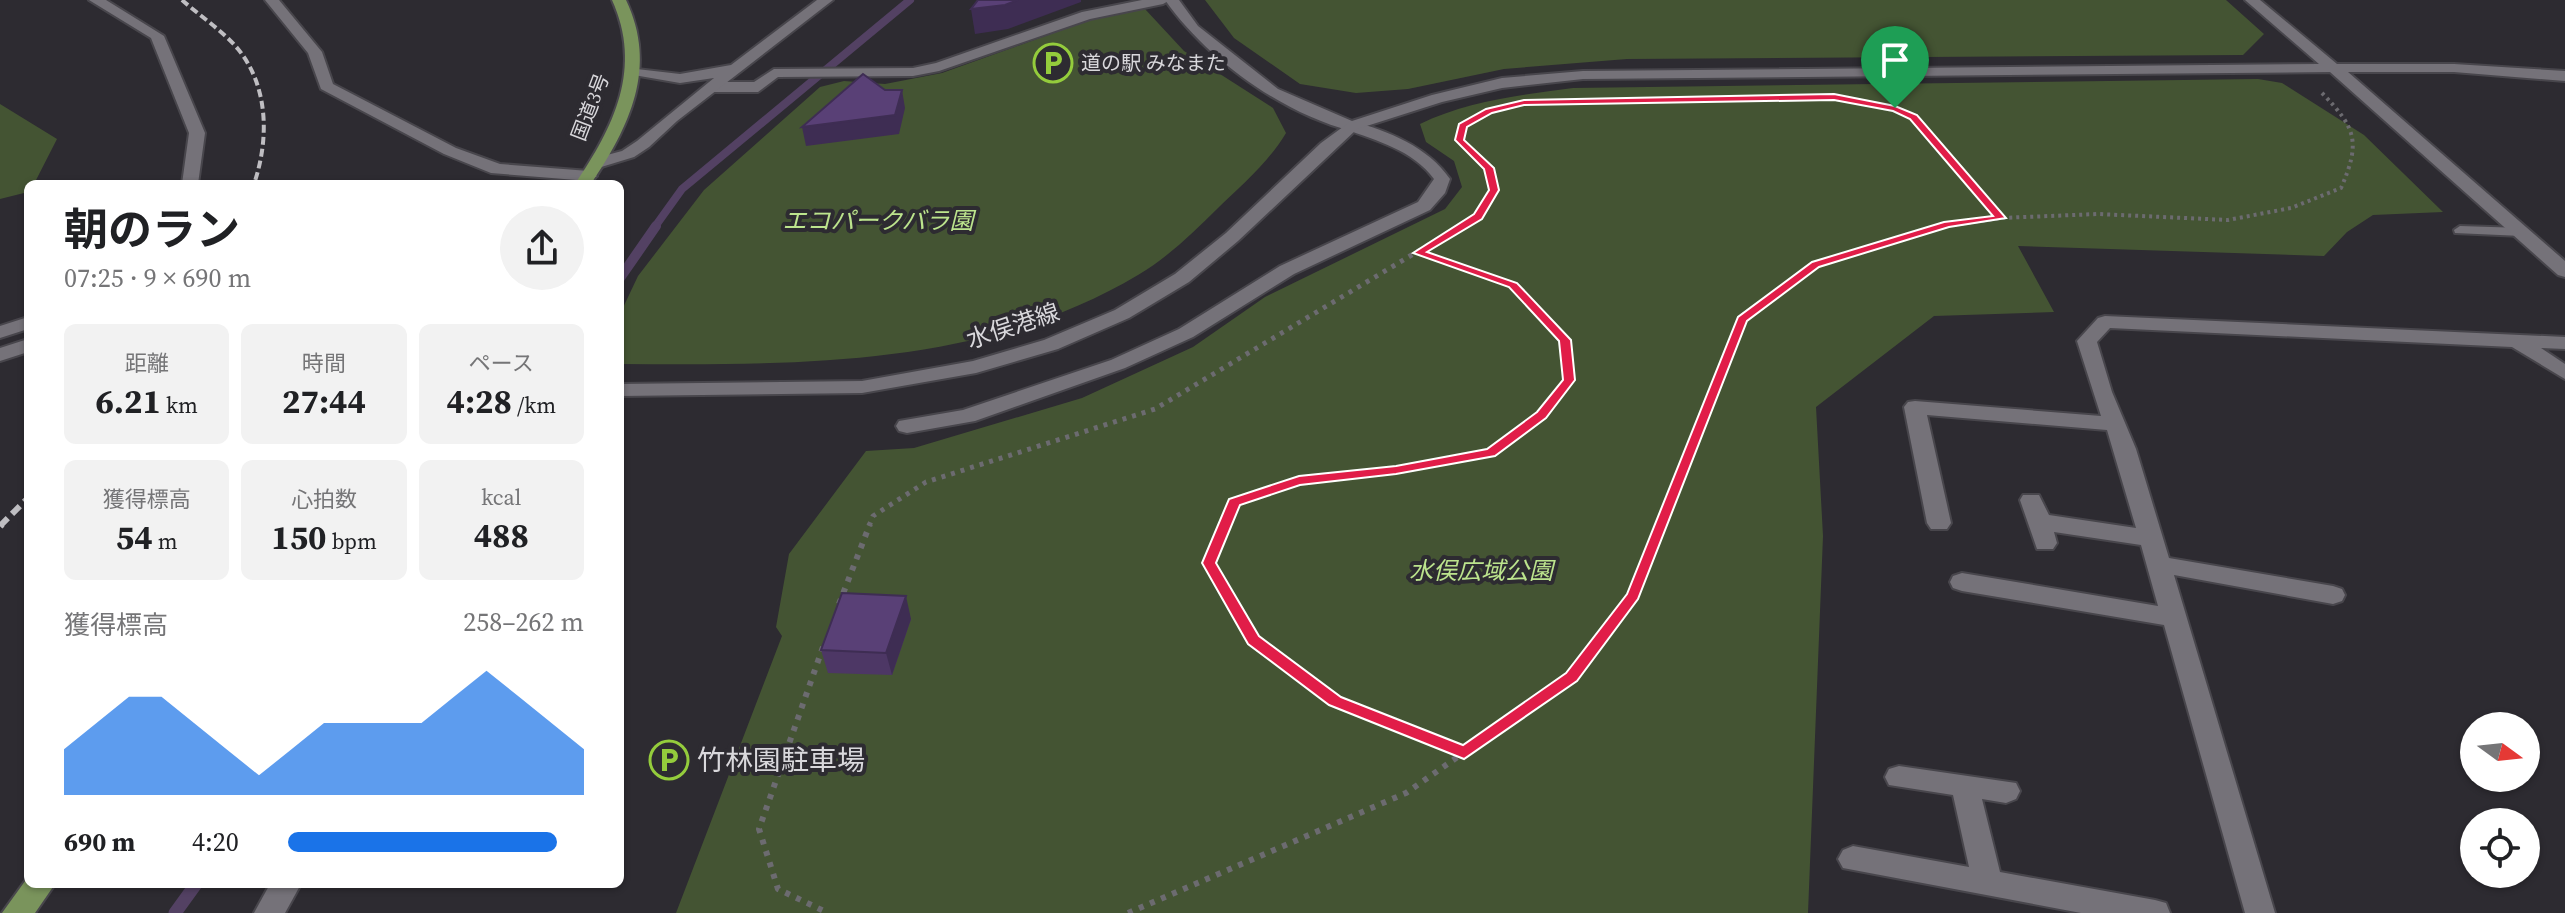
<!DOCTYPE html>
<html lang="ja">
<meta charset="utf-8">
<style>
body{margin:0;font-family:"Source Serif 4","Noto Sans JP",serif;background:#f2f2f2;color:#202124;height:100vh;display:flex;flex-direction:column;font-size:30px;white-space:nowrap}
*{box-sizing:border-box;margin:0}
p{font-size:26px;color:#757577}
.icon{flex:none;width:44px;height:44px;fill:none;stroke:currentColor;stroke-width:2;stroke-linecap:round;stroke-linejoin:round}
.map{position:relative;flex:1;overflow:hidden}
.sheet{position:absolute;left:24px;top:180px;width:600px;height:708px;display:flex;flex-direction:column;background:#fff;border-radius:12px;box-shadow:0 2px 6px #0004}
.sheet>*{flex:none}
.needle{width:52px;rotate:105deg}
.buttons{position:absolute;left:2460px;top:712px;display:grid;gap:16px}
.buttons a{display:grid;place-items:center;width:80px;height:80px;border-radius:50%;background:#fff;box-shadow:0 2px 6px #0004;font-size:40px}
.pin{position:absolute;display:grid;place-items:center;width:68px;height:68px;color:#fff;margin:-82px -34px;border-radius:50% 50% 50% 0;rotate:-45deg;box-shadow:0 0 8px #0007}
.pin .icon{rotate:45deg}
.round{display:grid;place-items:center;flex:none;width:84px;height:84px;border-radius:42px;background:#f2f2f2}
.headline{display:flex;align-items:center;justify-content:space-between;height:136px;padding:0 40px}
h1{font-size:44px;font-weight:700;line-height:60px}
.figures{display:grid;grid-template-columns:repeat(3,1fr);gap:12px;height:136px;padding:8px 40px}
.figures div{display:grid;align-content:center;border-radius:12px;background:#f2f2f2;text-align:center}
.figures b{font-size:34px;font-weight:700}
.figures small{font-size:22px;font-weight:400}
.figures p{font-size:22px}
.chart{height:224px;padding:16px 40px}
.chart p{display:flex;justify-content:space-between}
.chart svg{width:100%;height:144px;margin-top:8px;fill:#1a73e8;opacity:.7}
ul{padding:0 40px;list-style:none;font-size:26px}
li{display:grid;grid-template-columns:128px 96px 1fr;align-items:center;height:60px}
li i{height:20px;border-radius:10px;background:#1a73e8}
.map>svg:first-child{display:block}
.green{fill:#445433}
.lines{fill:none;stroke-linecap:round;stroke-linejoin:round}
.stream-far2{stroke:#534163;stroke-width:8}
.stream-far1{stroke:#534163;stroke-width:10}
.stream{stroke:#534163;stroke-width:13}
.service-casing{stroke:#48464c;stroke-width:4}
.minor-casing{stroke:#48464c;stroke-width:4}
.tertiary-casing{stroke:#48464c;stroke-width:4}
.secondary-casing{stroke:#48464c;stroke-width:4}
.trunk-casing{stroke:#48464c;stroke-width:4}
.path-far2{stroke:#6c6b70;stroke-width:4;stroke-dasharray:3 4;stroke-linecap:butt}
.path-far1{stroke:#6c6b70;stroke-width:5;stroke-dasharray:4 6;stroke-linecap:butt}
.path{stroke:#6c6b70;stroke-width:6;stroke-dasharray:5 7;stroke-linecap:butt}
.service{fill:#757279;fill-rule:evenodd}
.minor{fill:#757279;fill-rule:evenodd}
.tertiary{fill:#757279;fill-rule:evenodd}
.secondary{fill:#757279;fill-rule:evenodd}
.trunk{fill:#7a945c;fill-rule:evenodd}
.rail-far2{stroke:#bfbec2;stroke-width:4;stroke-dasharray:8 4;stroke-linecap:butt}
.rail-far1{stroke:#bfbec2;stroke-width:6;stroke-dasharray:11 6;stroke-linecap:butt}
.rail{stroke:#bfbec2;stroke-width:7;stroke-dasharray:14 7;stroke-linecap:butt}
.wall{fill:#4d3765}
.shaded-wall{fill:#3e2d53}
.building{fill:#594076;stroke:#3e2d53;stroke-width:2}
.route{fill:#e11d48;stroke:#fff;stroke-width:2;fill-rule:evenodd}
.labels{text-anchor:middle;stroke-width:8;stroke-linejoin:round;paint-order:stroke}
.far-poi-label{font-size:20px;fill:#d9d8dc;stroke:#2d2b31;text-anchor:start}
.far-street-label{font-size:20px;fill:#d9d8dc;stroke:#2d2b31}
.park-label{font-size:24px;font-style:italic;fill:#bce48d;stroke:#2d2b31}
.street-label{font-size:24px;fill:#d9d8dc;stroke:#2d2b31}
.near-poi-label{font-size:28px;fill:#d9d8dc;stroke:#2d2b31;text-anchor:start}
</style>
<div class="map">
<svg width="2565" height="913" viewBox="0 0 2565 913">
<rect width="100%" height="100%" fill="#2d2b31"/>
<!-- green -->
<g class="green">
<path d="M 1205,0 L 2226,0 L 2264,34 L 2243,55 L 1627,59 L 1504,69 L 1408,89 L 1356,93 L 1300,84 L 1234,38 Z"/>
<path d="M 1145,9 L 1184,51 L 1273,108 L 1286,133 C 1268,163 1242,185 1217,209 C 1194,232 1167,258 1138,275 C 983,368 795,365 620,364 L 620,314 L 638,276 L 704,190 L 820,87 L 844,81 L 885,84 L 942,73 L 1098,17 Z"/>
<path d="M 2258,79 L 2282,83 L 2364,135 L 2443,212 L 2373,215 L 2347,232 L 2324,256 L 2018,246 L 2054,312 L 1934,316 L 1816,407 L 1823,536 L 1808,913 L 676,913 L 782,636 L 776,627 L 789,554 L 866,451 L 914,448 L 1082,398 L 1193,347 L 1265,297 L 1445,209 L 1462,187 L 1454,161 L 1426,142 L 1420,124 C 1467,101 1521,95 1573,88 Z"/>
<path d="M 0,104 L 57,139 L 34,184 L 28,184 L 28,192 L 0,199 Z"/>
</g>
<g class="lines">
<!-- stream-far2 -->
<path class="stream-far2" d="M 654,228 L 682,189 L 910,0"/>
<!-- stream-far1 -->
<path class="stream-far1" d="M 620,278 L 656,226"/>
<!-- stream -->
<path class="stream" d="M 175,913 L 196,884"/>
<!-- service casing -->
<g class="service-casing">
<path id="service" d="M 2460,226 L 2522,228 L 2529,232 L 2522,236 L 2455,233 L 2454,230 Z"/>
</g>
<!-- minor casing -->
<g class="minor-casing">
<g id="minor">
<path d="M 265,0 L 279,0 L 322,52 L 333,84 L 456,148 L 500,164 L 589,171 L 597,176 L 589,181 L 491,173 L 444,154 L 321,89 L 308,53 Z"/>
<path d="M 1142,0 L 1170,0 L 1163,4 L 1090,19 L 939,71 L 913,76 L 778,77 L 758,92 L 714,92 L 706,87 L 714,82 L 754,82 L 774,69 L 913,68 L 936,63 L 1082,12 Z"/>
<path d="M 1351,121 C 1389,131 1428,147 1450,179 L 1445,193 L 1430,210 L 1294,274 L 1193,337 L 1125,368 L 975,421 L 907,433 L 899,431 L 896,426 L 899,421 L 963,410 L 1111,360 L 1179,329 L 1280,266 L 1418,202 L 1434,179 C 1413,150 1377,141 1345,129 L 1345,123 Z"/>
<path d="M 2105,316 L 2565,337 L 2565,349 L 2541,348 L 2565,364 L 2565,379 L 2512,347 L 2110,328 L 2097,342 L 2112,392 L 2136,449 L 2169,558 L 2333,586 L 2342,589 L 2345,595 L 2342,601 L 2333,604 L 2174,575 L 2275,913 L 2245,913 L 2164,625 L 1962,591 L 1953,588 L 1950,582 L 1953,576 L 1962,573 L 2158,606 L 2141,545 L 2054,532 L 2057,543 L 2053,549 L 2037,549 L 2020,500 L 2023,495 L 2039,495 L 2049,515 L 2136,528 L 2107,430 L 1927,415 L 1951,523 L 1947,529 L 1931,529 L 1927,523 L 1904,407 L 1908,402 L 1915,401 L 2101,416 L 2077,341 L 2098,318 Z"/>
<path d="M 28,317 L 28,329 L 0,338 L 0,326 Z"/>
<path d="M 1899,766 L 2016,783 L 2020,791 L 2016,799 L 2006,803 L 1982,799 L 2000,872 L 2155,900 L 2166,903 L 2170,913 L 2081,913 L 1843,868 L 1838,859 L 1843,850 L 1853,846 L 1969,867 L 1953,795 L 1889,785 L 1885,777 L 1889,769 Z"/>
<path d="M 270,884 L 301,884 L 285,913 L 254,913 Z"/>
</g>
</g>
<!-- tertiary casing -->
<g class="tertiary-casing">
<g id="tertiary">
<path d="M 89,0 L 106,0 L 164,36 L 205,133 L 198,184 L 182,184 L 189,133 L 151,38 Z"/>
<path d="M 817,0 L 833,0 L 677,121 L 649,147 L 634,157 L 598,168 L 592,167 L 590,163 L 592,159 L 622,151 L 637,141 L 714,78 L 680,83 L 628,74 L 628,68 L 680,74 L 731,65 Z"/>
<path d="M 1165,0 L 1179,0 L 1198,26 L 1278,89 L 1352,121 L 1432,95 L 1502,78 L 1583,71 L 2319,64 L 2245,0 L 2260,0 L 2337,64 L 2454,64 L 2565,71 L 2565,81 L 2454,72 L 2348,72 L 2565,261 L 2565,277 L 2558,275 L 2330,72 L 1583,79 L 1502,88 L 1442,102 L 1351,131 C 1281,113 1206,58 1165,0 Z"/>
<path d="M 28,339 L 28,352 L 0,361 L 0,348 Z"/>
</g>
</g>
<!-- secondary casing -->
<g class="secondary-casing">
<path id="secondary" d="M 1351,121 L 1357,123 L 1357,129 L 1238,241 L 1189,282 L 1129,318 L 1058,349 L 976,373 L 862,393 L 620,396 L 620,384 L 862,381 L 973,361 L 1044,340 L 1115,310 L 1175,274 L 1226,233 L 1321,143 Z"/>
</g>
<!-- trunk casing -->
<g class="trunk-casing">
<g id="trunk">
<path d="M 612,0 L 626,0 C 658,67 630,126 591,184 L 575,184 C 614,127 643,68 612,0 Z"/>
<path d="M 28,877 L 28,884 L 55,884 L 35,913 L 2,913 Z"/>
</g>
</g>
<!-- path-far2 -->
<g class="path-far2">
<path d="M 1835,97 L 1895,108 L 1913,117 L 2001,218"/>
<path d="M 1567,102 L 1697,99"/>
<path d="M 1457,228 L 1478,216 L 1494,190 L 1489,168 L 1459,140 L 1462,126 L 1486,112"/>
<path d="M 1933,228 L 2001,218 L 2098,214 L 2228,220 L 2291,208 L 2341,188 C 2361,142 2356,128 2322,93"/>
</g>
<!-- path-far1 -->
<g class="path-far1">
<path d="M 869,526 L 873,516 L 926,482 L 1155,409 L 1460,226"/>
<path d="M 1224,526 L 1234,502 L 1299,481 L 1396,470 L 1490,453 L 1542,415 L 1569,380 L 1565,340 L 1513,285 L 1419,253"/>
<path d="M 1661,526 L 1742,319 L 1815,264 L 1940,226"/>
</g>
<!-- path -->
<g class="path">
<path d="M 1225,524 L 1209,563 L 1254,640 L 1335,701 L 1464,752"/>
<path d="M 839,604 L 870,524"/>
<path d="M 823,647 L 759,829 L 778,889 L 828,913"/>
<path d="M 1128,913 L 1406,793 L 1572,677 L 1633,596 L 1661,524"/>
</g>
<!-- service -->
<use href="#service" class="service"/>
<!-- minor -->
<use href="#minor" class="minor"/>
<!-- tertiary -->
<use href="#tertiary" class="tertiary"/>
<!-- secondary -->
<use href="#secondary" class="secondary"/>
<!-- trunk -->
<use href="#trunk" class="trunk"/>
<!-- rail-far2 -->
<path class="rail-far2" d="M 182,0 C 200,16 223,31 238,49 C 269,87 269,140 254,184"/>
<!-- rail-far1 -->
<path class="rail-far1" d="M 0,526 L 28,498"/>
<!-- rail -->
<path class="rail" d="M 0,526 L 2,524"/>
</g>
<!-- wall -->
<path class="wall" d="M 911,619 L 892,675 L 828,673 L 821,650 Z"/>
<!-- shaded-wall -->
<g class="shaded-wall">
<path d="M 1018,0 L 1081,0 L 1081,2 L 1008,29 L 975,34 L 971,9 Z"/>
<path d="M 902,90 L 905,108 L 899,134 L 806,146 L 802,127 Z"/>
<path d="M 906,596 L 911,619 L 892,675 L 886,653 Z"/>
</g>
<!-- building -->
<g class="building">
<path d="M 978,0 L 1018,0 L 1005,5 L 971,9 Z"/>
<path d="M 863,74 L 885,90 L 902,90 L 895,115 L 802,127 Z"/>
<path d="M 842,593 L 906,596 L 886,653 L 821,650 Z"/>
</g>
<!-- route -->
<path class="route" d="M 1834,94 L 1895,106 L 1917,115 L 2006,218 L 1949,227 L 1819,267 L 1747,321 L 1638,599 L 1577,681 L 1464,759 L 1329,705 L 1248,644 L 1202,563 L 1229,499 L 1299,476 L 1396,466 L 1487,449 L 1537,412 L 1563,380 L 1559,341 L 1509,287 L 1413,253 L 1474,214 L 1489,190 L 1484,169 L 1455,140 L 1459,124 L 1486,109 L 1524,100 ZM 1834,100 L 1893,111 L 1910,119 L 1993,216 L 1944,222 L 1812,262 L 1738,317 L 1627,594 L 1566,673 L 1463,745 L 1341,697 L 1259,636 L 1216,563 L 1240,505 L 1300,485 L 1396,474 L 1495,456 L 1546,418 L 1575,380 L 1571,340 L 1517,283 L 1427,252 L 1482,219 L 1499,190 L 1494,168 L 1464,140 L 1467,127 L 1492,113 L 1524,105 Z"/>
<!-- icons -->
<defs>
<g id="parking-ring" transform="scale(2)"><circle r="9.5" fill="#2d2b31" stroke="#94cc3c" stroke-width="1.5"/><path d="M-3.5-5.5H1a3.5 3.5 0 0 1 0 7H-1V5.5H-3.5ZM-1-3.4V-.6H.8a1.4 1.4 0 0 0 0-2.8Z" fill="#94cc3c"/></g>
</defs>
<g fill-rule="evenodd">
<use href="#parking-ring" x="1053" y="63"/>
<use href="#parking-ring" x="669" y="760"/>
</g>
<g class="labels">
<!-- far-poi labels -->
<g class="far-poi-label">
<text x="1081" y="70">道の駅 みなまた</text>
</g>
<!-- far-street labels -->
<g class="far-street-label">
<text transform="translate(590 107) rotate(-69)" y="7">国道3号</text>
</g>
<!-- park labels -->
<g class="park-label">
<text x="878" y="229">エコパークバラ園</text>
<text x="1481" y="579">水俣広域公園</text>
</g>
<!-- street labels -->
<g class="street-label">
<text transform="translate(1013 326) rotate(-18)" y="8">水俣港線</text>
</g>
<!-- near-poi labels -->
<g class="near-poi-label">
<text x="697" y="770">竹林園駐車場</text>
</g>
</g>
</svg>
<div class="buttons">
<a><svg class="needle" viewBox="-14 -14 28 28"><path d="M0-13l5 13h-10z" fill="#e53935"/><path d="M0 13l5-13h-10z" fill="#757577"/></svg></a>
<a><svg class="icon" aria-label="locate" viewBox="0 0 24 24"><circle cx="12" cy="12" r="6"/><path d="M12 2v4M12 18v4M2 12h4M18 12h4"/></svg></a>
</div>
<div class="pin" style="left:1895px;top:108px;background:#1e9e55"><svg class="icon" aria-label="arrive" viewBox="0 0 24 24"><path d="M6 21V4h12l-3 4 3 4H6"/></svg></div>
<section class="sheet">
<div class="headline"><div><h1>朝のラン</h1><p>07:25 · 9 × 690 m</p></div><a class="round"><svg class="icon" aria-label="share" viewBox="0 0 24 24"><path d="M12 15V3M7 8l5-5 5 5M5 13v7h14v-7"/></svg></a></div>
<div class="figures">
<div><p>距離</p><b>6.21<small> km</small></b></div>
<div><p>時間</p><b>27:44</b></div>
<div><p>ペース</p><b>4:28<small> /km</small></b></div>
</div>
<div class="figures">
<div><p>獲得標高</p><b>54<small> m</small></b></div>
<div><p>心拍数</p><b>150<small> bpm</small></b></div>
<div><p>kcal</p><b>488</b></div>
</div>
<div class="chart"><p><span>獲得標高</span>258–262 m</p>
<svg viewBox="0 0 160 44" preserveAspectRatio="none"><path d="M0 44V30L10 22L20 14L30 14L40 22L50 30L60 38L70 30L80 22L90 22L100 22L110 22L120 14L130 6L140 14L150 22L160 30V44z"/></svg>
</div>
<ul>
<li><b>690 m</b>4:20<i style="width:91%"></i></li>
</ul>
</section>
</div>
